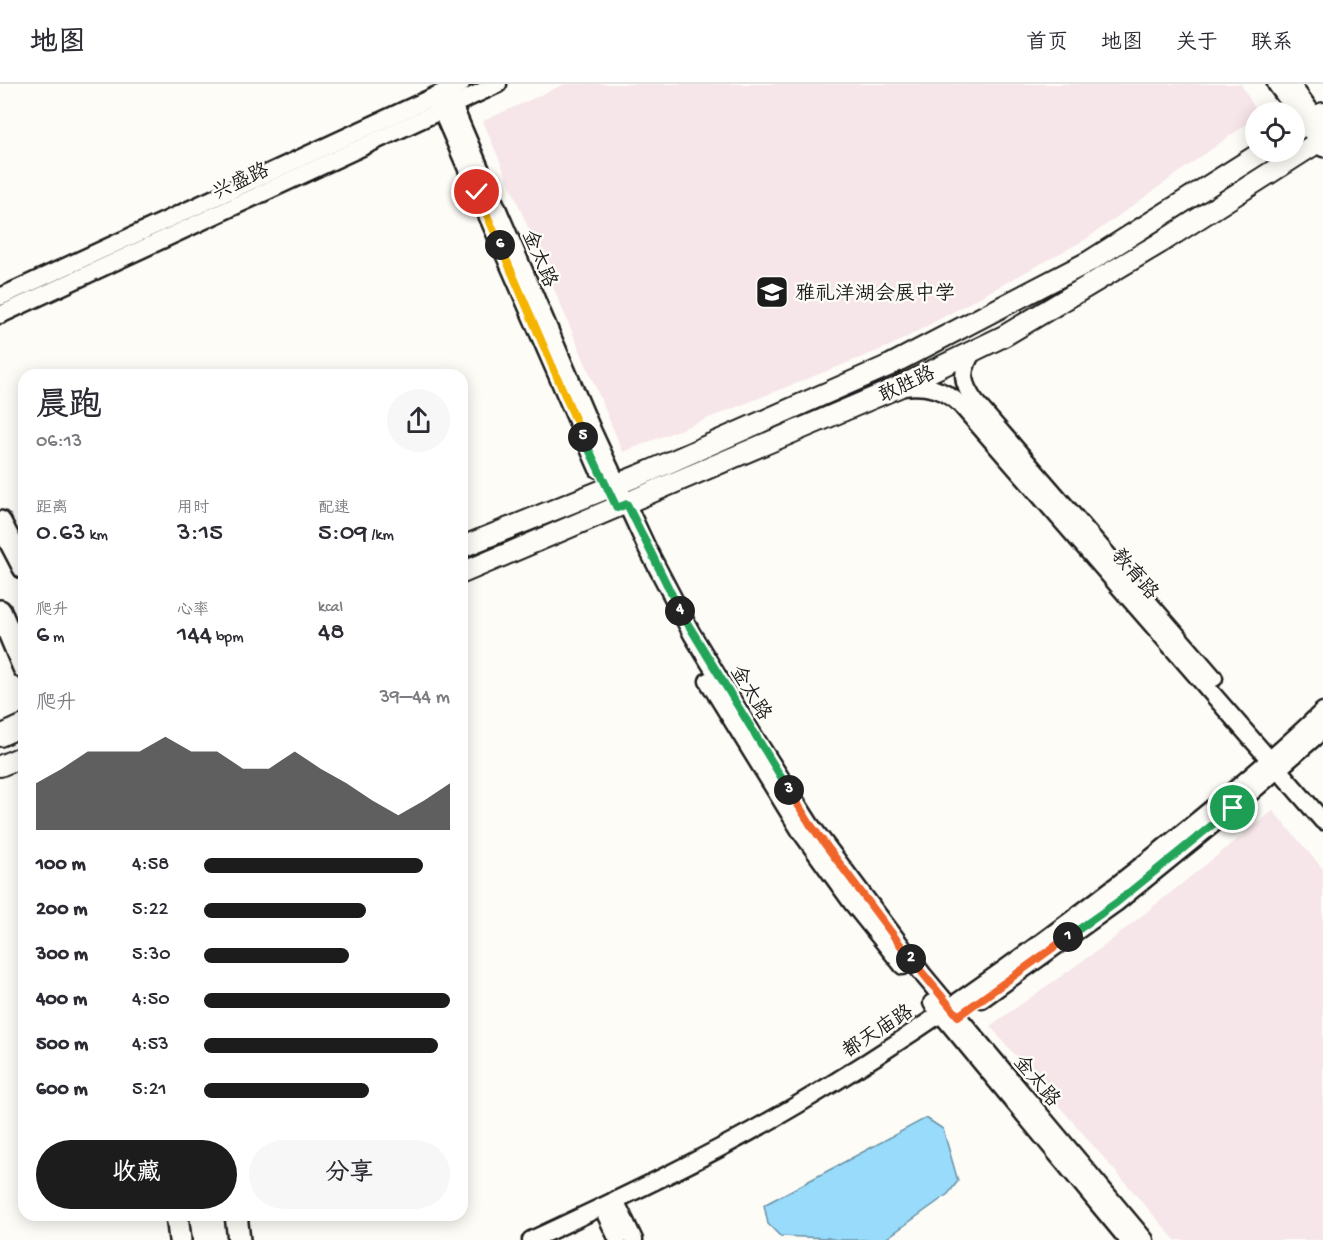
<!DOCTYPE html>
<html lang="zh">
<meta charset="utf-8">
<style>
body{margin:0;font-family:"Gochi Hand","LXGW WenKai TC",sans-serif;background:#f7f7f7;color:#2b2b33;height:100vh;display:flex;flex-direction:column;font-size:22px;white-space:nowrap}
*{box-sizing:border-box;margin:0}
p{font-size:20px;color:#7c7c81}
.icon{flex:none;width:33px;height:33px;fill:none;stroke:currentColor;stroke-width:2;stroke-linecap:round;stroke-linejoin:round}
.map{position:relative;flex:1;overflow:hidden}
.side{position:absolute;left:18px;top:285px;width:450px;height:852px;display:flex;flex-direction:column;background:#fff;border-radius:18px;box-shadow:0 3px 15px #0003}
.side>*{flex:none}
.controls{position:absolute;left:1245px;top:18px;display:grid;gap:12px}
.controls a{display:grid;place-items:center;width:60px;height:60px;border-radius:50%;background:#fff;box-shadow:0 3px 15px #0003;font-size:30px}
.pin{position:absolute;display:grid;place-items:center;width:51px;height:51px;color:#fff;margin:-26px;border:3px solid #fff;border-radius:50%;box-shadow:0 2px 6px #0007}
.km{position:absolute;width:30px;height:30px;margin:-15px;border-radius:50%;background:#222;color:#fff;font-size:16px;line-height:30px;text-align:center}
.round{display:grid;place-items:center;flex:none;width:63px;height:63px;border-radius:32px;background:#f7f7f7}
.head{display:flex;align-items:center;justify-content:space-between;height:102px;padding:0 18px}
h1{font-size:33px;font-weight:600;line-height:45px}
.figures{display:grid;grid-template-columns:repeat(3,1fr);gap:9px;height:102px;padding:6px 18px}
.figures div{display:grid;align-content:center}
.figures b{font-size:26px;font-weight:600}
.figures small{font-size:16px;font-weight:400}
.figures p{font-size:16px}
.chart{height:168px;padding:12px 18px}
.chart p{display:flex;justify-content:space-between}
.chart svg{width:100%;height:108px;margin-top:6px;fill:#1c1c1c;opacity:.7}
.cta{display:flex;gap:12px;margin-top:auto;padding:12px 18px}
.cta a{flex:1;height:69px;border-radius:36px;background:#1c1c1c;color:#fff;font-size:24px;font-weight:600;line-height:69px;text-align:center}
.cta a+a{background:#f7f7f7;color:#2b2b33}
ul{padding:0 18px;list-style:none;font-size:20px}
li{display:grid;grid-template-columns:96px 72px 1fr;align-items:center;height:45px}
li i{height:15px;border-radius:8px;background:#1c1c1c}
header{display:flex;align-items:center;gap:36px;box-sizing:border-box;height:84px;padding:0 30px;background:#fff;border-bottom:2px solid #e1e1e2}
header strong{font-size:28px}
nav{display:flex;gap:33px;margin-inline-start:auto;font-size:21px}
.map>svg:first-child{display:block}
.built{fill:#f6e5e9}
.water{fill:#99dbfb;stroke:#678fa2;stroke-width:1.5}
.lines{fill:none;stroke-linecap:round;stroke-linejoin:round}
.tertiary-casing{stroke:#1c1c1c;stroke-width:21}
.secondary-casing{stroke:#1c1c1c;stroke-width:24}
.primary-casing{stroke:#1c1c1c;stroke-width:26}
.tertiary{stroke:#fdfcf7;stroke-width:16}
.secondary{stroke:#fdfcf7;stroke-width:20}
.primary{stroke:#fdfcf7;stroke-width:21}
.split-1-casing{stroke:#fff;stroke-width:12}
.split-2-casing{stroke:#fff;stroke-width:12}
.split-3-casing{stroke:#fff;stroke-width:12}
.split-4-casing{stroke:#fff;stroke-width:12}
.split-5-casing{stroke:#fff;stroke-width:12}
.split-6-casing{stroke:#fff;stroke-width:12}
.split-7-casing{stroke:#fff;stroke-width:12}
.split-1{stroke:#22a559;stroke-width:8}
.split-2{stroke:#f0652b;stroke-width:8}
.split-3{stroke:#f0652b;stroke-width:8}
.split-4{stroke:#22a559;stroke-width:8}
.split-5{stroke:#22a559;stroke-width:8}
.split-6{stroke:#f5b400;stroke-width:8}
.split-7{stroke:#f5b400;stroke-width:8}
.labels{text-anchor:middle;stroke-width:5;stroke-linejoin:round;paint-order:stroke}
.street-label{font-size:20px;fill:#1c1c1c;stroke:#fdfcf7}
.poi-label{font-size:20px;fill:#1c1c1c;stroke:#fdfcf7;text-anchor:start}
</style>
<header>
<strong>地图</strong>
<nav><a>首页</a><a>地图</a><a>关于</a><a>联系</a></nav>
</header>
<div class="map">
<svg width="1323" height="1156" viewBox="0 0 1323 1156">
<rect width="100%" height="100%" fill="#fdfcf7"/>
<filter id="ink" filterUnits="userSpaceOnUse"><feTurbulence type="fractalNoise" baseFrequency=".0167" numOctaves="2"/><feDisplacementMap in="SourceGraphic" scale="12" xChannelSelector="R" yChannelSelector="G"/><feConvolveMatrix kernelMatrix="1 2 1 2 8 2 1 2 1" color-interpolation-filters="sRGB"/></filter>
<g filter="url(#ink)">
<!-- built -->
<g class="built">
<path d="M 565,0 L 1241,0 L 1257,28 L 1255,34 L 1086,155 L 892,261 L 623,368 L 483,37 Z"/>
<path d="M 1273,727 L 1323,785 L 1323,1156 L 1175,1156 L 990,942 L 1104,862 Z"/>
</g>
<!-- water -->
<path class="water" d="M 926,1034 L 943,1045 L 958,1097 L 948,1110 L 884,1156 L 837,1156 L 828,1154 L 780,1152 L 768,1140 L 764,1121 Z"/>
<g class="lines">
<!-- tertiary casing -->
<g class="tertiary-casing">
<g id="tertiary">
<path d="M 1276,0 L 1323,64"/>
<path d="M 1291,0 L 1323,44"/>
<path d="M 447,7 L 593,348 L 648,466 L 692,550 L 754,652 L 810,740 L 924,892 L 1145,1156"/>
<path d="M 435,12 L 598,385"/>
<path d="M 0,213 L 461,0"/>
<path d="M 0,231 L 498,0"/>
<path d="M 974,266 C 960,287 961,299 976,319 L 1214,594"/>
<path d="M 903,303 C 926,300 944,305 961,321 L 1323,737"/>
<path d="M 708,597 L 801,748 L 853,820 L 903,882"/>
<path d="M 982,915 L 1116,819 L 1233,724 L 1323,646"/>
<path d="M 932,919 L 1128,1156"/>
<path d="M 615,1116 L 634,1156"/>
<path d="M 602,1123 L 618,1156"/>
<path d="M 531,1156 C 621,1114 711,1072 797,1021 C 922,947 1041,862 1155,771 C 1212,725 1270,678 1323,627"/>
</g>
</g>
<!-- secondary casing -->
<g class="secondary-casing">
<g id="secondary">
<path d="M 1294,47 L 1323,29"/>
<path d="M 462,463 L 650,387 L 890,281 L 1090,177 L 1262,68"/>
<path d="M 462,489 L 899,303 L 1004,252 L 1160,159 L 1323,55"/>
<path d="M 0,652 L 24,641"/>
<path d="M 0,682 L 24,672"/>
</g>
</g>
<!-- primary casing -->
<g class="primary-casing">
<g id="primary">
<path d="M 0,438 L 24,484"/>
<path d="M 0,527 L 24,584"/>
<path d="M 177,1131 L 180,1156"/>
<path d="M 236,1131 L 239,1156"/>
</g>
</g>
<!-- tertiary -->
<use href="#tertiary" class="tertiary"/>
<!-- secondary -->
<use href="#secondary" class="secondary"/>
<!-- primary -->
<use href="#primary" class="primary"/>
</g>
</g>
<g class="lines" filter="url(#ink)">
<!-- split-1 casing -->
<g class="split-1-casing">
<path id="split-1" d="M 1068,853 L 1116,819 L 1233,724"/>
</g>
<!-- split-2 casing -->
<g class="split-2-casing">
<path id="split-2" d="M 911,875 L 958,932 L 1068,853"/>
</g>
<!-- split-3 casing -->
<g class="split-3-casing">
<path id="split-3" d="M 789,706 L 810,740 L 911,875"/>
</g>
<!-- split-4 casing -->
<g class="split-4-casing">
<path id="split-4" d="M 680,527 L 789,706"/>
</g>
<!-- split-5 casing -->
<g class="split-5-casing">
<path id="split-5" d="M 583,353 L 617,424 L 627,420 L 680,527"/>
</g>
<!-- split-6 casing -->
<g class="split-6-casing">
<path id="split-6" d="M 500,161 L 583,353"/>
</g>
<!-- split-7 casing -->
<g class="split-7-casing">
<path id="split-7" d="M 477,108 L 500,161"/>
</g>
<!-- split-1 -->
<use href="#split-1" class="split-1"/>
<!-- split-2 -->
<use href="#split-2" class="split-2"/>
<!-- split-3 -->
<use href="#split-3" class="split-3"/>
<!-- split-4 -->
<use href="#split-4" class="split-4"/>
<!-- split-5 -->
<use href="#split-5" class="split-5"/>
<!-- split-6 -->
<use href="#split-6" class="split-6"/>
<!-- split-7 -->
<use href="#split-7" class="split-7"/>
</g>
<!-- icons -->
<defs>
<g id="school-square" transform="scale(1.725)"><rect x="-9" y="-9" width="18" height="18" rx="4" fill="#1c1c1c" stroke="#fdfcf7"/><path d="M0-5L7-2L0 1L-7-2ZM-4 1L0 2.5L4 1V4Q0 6-4 4Z" fill="#fff"/></g>
</defs>
<g fill-rule="evenodd">
<use href="#school-square" x="772" y="208"/>
</g>
<g class="labels">
<!-- street labels -->
<g class="street-label">
<text transform="translate(240 96) rotate(-25)" y="7">兴盛路</text>
<text transform="translate(541 174) rotate(67)" y="7">金太路</text>
<text transform="translate(906 299) rotate(-25)" y="7">敢胜路</text>
<text transform="translate(1136 489) rotate(49)" y="7">教育路</text>
<text transform="translate(752 608) rotate(59)" y="7">金太路</text>
<text transform="translate(877 946) rotate(-33)" y="7">都天庙路</text>
<text transform="translate(1038 996) rotate(50)" y="7">金太路</text>
</g>
<!-- poi labels -->
<g class="poi-label">
<text x="795" y="215">雅礼洋湖会展中学</text>
</g>
</g>
</svg>
<div class="controls">
<a><svg class="icon" aria-label="locate" viewBox="0 0 24 24"><circle cx="12" cy="12" r="6"/><path d="M12 2v4M12 18v4M2 12h4M18 12h4"/></svg></a>
</div>
<div class="pin" style="left:1233px;top:724px;background:#1e9e55"><svg class="icon" aria-label="arrive" viewBox="0 0 24 24"><path d="M6 21V4h12l-3 4 3 4H6"/></svg></div>
<div class="pin" style="left:477px;top:108px;background:#d93025"><svg class="icon" aria-label="check" viewBox="0 0 24 24"><path d="M5 12l5 5 9-10"/></svg></div>
<b class="km" style="left:1068px;top:853px">1</b>
<b class="km" style="left:911px;top:875px">2</b>
<b class="km" style="left:789px;top:706px">3</b>
<b class="km" style="left:680px;top:527px">4</b>
<b class="km" style="left:583px;top:353px">5</b>
<b class="km" style="left:500px;top:161px">6</b>
<section class="side">
<div class="head"><div><h1>晨跑</h1><p>06:13</p></div><a class="round"><svg class="icon" aria-label="share" viewBox="0 0 24 24"><path d="M12 15V3M7 8l5-5 5 5M5 13v7h14v-7"/></svg></a></div>
<div class="figures">
<div><p>距离</p><b>0.63<small> km</small></b></div>
<div><p>用时</p><b>3:15</b></div>
<div><p>配速</p><b>5:09<small> /km</small></b></div>
</div>
<div class="figures">
<div><p>爬升</p><b>6<small> m</small></b></div>
<div><p>心率</p><b>144<small> bpm</small></b></div>
<div><p>kcal</p><b>48</b></div>
</div>
<div class="chart"><p><span>爬升</span>39–44 m</p>
<svg viewBox="0 0 160 44" preserveAspectRatio="none"><path d="M0 44V25L10 19L20 12L30 12L40 12L50 6L60 12L70 12L80 19L90 19L100 12L110 19L120 25L130 32L140 38L150 32L160 25V44z"/></svg>
</div>
<ul>
<li><b>100 m</b>4:58<i style="width:89%"></i></li>
<li><b>200 m</b>5:22<i style="width:66%"></i></li>
<li><b>300 m</b>5:30<i style="width:59%"></i></li>
<li><b>400 m</b>4:50<i style="width:100%"></i></li>
<li><b>500 m</b>4:53<i style="width:95%"></i></li>
<li><b>600 m</b>5:21<i style="width:67%"></i></li>
</ul>
<div class="cta"><a>收藏</a><a>分享</a></div>
</section>
</div>
